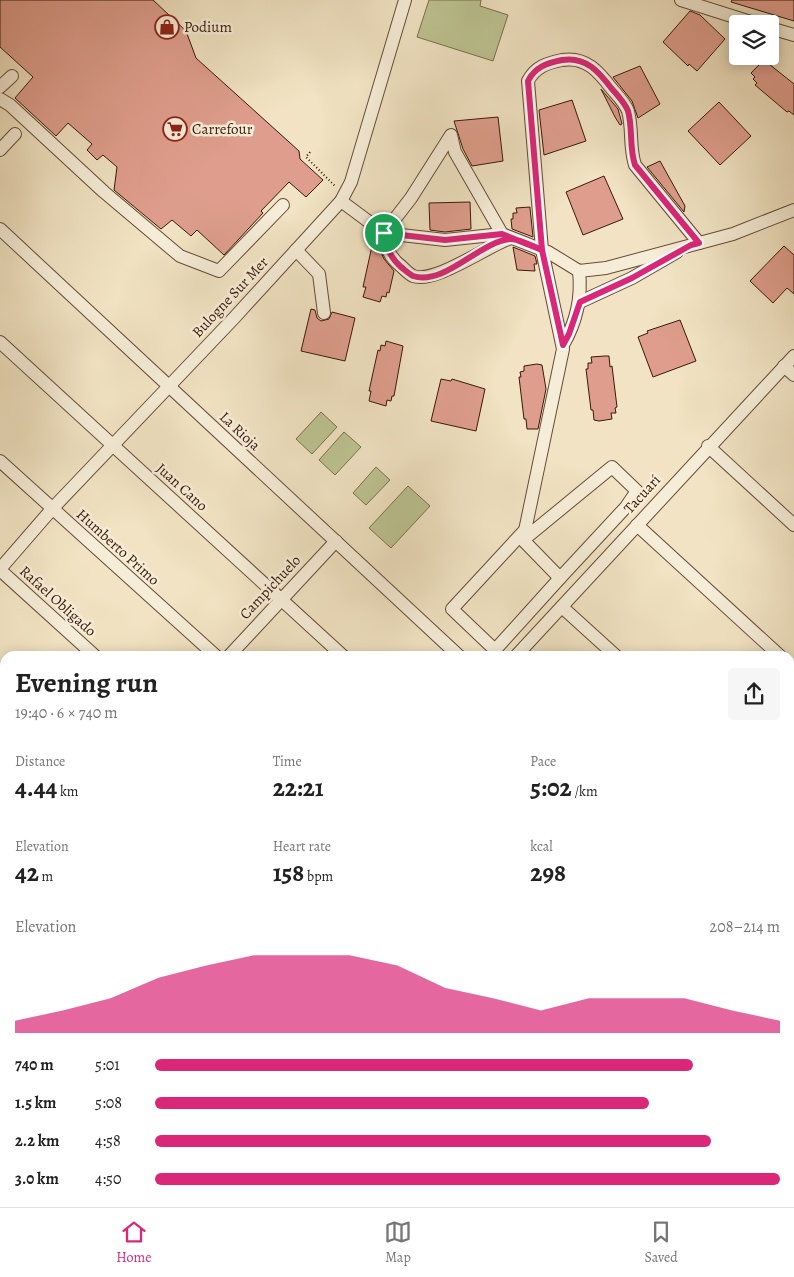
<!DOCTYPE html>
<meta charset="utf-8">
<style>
body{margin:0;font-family:Alegreya,serif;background:#f6f6f6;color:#222;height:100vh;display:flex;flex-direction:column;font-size:19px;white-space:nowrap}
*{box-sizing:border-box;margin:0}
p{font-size:16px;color:#767676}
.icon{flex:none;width:28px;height:28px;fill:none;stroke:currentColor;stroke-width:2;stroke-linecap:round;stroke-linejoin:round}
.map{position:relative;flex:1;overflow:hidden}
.panel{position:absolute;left:0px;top:651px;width:795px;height:556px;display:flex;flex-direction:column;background:#fff;border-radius:15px 15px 0 0;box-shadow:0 2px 12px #0003}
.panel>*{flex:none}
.tools{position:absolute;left:729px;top:15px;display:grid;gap:10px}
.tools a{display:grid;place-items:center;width:50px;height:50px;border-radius:5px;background:#fff;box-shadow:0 2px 12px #0003;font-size:25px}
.pin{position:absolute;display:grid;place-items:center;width:42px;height:42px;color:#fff;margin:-21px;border:2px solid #fff;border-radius:50%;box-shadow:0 1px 5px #0007}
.round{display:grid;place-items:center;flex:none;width:52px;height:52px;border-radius:5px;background:#f6f6f6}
.summary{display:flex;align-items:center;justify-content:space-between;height:85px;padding:0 15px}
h1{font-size:28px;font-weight:700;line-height:38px}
.figures{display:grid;grid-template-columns:repeat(3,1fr);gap:8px;height:85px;padding:5px 15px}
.figures div{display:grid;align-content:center}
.figures b{font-size:25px;font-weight:700}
.figures small{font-size:14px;font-weight:400}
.figures p{font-size:14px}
.chart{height:140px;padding:10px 15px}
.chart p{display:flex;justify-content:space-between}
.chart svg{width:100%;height:90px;margin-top:5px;fill:#db2777;opacity:.7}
ul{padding:0 15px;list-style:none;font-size:16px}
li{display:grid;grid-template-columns:80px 60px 1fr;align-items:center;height:38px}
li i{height:12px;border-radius:6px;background:#db2777}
.menu{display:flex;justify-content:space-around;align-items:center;height:70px;border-top:1px solid #e0e0e0;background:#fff;font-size:14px;color:#767676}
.menu a{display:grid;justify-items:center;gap:2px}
.menu .current{color:#db2777}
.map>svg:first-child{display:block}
.green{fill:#bdc392;stroke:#7a6e4e}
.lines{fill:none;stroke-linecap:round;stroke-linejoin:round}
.stream{stroke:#747b73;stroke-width:3}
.building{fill:#df9e8d;stroke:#381909}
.minor-casing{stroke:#664c38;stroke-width:14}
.major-casing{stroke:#381909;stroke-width:18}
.path{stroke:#381909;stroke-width:2;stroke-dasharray:1 2.5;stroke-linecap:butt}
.minor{stroke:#f6edd8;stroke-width:12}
.major{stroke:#e8c282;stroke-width:16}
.route-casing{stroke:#fff;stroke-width:10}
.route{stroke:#db2777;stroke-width:6}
.labels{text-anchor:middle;stroke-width:5;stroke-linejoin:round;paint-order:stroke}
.poi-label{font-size:15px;fill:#381909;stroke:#f6edd8;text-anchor:start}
.street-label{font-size:15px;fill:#381909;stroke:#f6edd8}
</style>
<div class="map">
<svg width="794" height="1207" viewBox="0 0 794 1207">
<rect width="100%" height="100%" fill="#f1e3c3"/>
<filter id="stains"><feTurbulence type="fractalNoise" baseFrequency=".004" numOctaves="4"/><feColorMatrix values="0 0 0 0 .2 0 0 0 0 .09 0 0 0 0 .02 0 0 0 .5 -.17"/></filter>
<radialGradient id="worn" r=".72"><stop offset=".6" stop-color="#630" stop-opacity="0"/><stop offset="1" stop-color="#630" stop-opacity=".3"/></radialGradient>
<!-- green -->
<g class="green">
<path d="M 429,0 L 481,0 L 480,6 L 508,15 L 493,61 L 417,37 Z"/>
<path d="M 321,412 L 337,427 L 312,454 L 296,439 Z"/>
<path d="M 344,432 L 361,447 L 335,475 L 319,460 Z"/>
<path d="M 376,467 L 390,480 L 366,505 L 353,493 Z"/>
<path d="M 408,486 L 430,506 L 391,548 L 369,528 Z"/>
<path d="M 790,1111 L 794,1115 L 794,1207 L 723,1207 L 727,1203 L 790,1202 Z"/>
</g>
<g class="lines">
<!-- stream -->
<g class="stream">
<path d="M 790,1021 L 794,1025"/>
<path d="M 105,1207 L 107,1202"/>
</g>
</g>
<!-- building -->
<g class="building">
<path d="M 0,0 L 153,0 L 186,31 L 196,58 L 299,151 L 300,159 L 323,180 L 306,197 L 289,182 L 261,211 L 263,213 L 224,255 L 197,230 L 191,236 L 172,220 L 161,229 L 114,190 L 117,167 L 103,155 L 97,160 L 87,150 L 92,144 L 68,123 L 56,136 L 15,98 L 33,77 L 0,47 Z"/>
<path d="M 732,0 L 794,0 L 794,21 L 731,2 Z"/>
<path d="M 690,11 L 700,15 L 725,39 L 697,71 L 689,64 L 688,66 L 663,42 Z"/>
<path d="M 764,60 L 794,84 L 794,115 L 789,111 L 787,112 L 755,85 L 757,83 L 753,79 L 755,77 L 751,73 Z"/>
<path d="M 640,66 L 660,104 L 638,118 L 632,101 L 613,77 Z"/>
<path d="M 601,89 L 618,109 L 622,124 L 620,125 L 615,117 Z"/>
<path d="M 572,100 L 586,141 L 544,155 L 539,110 Z"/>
<path d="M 719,102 L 751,136 L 720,165 L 688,131 Z"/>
<path d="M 498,117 L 503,161 L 472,166 L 463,149 L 454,121 Z"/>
<path d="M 660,161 L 685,206 L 684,212 L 647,167 Z"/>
<path d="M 604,176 L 623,219 L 583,235 L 566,192 Z"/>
<path d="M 470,202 L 471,229 L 445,232 L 430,230 L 429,203 Z"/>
<path d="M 530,207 L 530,208 L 533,237 L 512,229 L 511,219 L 513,219 L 513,213 L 517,213 L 516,208 Z"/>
<path d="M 376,241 L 384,259 L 394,271 L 389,293 L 387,292 L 386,297 L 382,296 L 380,302 L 363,297 L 366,287 L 363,287 L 372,246 L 375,247 Z"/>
<path d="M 784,246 L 794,255 L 794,294 L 787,288 L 773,303 L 750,281 Z"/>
<path d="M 513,247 L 535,256 L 537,264 L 534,264 L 535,271 L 517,270 Z"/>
<path d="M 311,309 L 315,310 L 317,318 L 321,321 L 329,319 L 332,312 L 355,318 L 345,361 L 301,351 Z"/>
<path d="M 680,320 L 696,361 L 653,377 L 638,337 L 648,333 L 647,331 Z"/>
<path d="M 386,341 L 403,346 L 394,396 L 392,396 L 391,401 L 387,400 L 386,406 L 369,401 L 371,391 L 369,391 L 378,350 L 380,351 L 381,345 L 385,346 Z"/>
<path d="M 605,356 L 609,356 L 610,367 L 612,366 L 617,407 L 615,408 L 616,413 L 611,413 L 612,419 L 599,421 L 594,420 L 593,410 L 591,410 L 586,369 L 588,369 L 588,363 L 592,363 L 591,357 Z"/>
<path d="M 537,364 L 542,365 L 546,389 L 538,429 L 527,429 L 526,419 L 524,419 L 519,377 L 521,377 L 520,372 L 524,371 L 524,366 Z"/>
<path d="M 441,379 L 451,381 L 452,379 L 485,389 L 476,431 L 431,421 Z"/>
</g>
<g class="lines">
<!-- minor casing -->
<g class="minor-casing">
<g id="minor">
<path d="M 681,0 L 757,24"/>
<path d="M 770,28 L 794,35"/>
<path d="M 0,87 L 12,76"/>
<path d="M 0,99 L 10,105 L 104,192 L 180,256 L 219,271 L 283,205"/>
<path d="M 0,150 L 15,134"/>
<path d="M 341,201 L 384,233 L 411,198 L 451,135 L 455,152 L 502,234 L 548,252 L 579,271 L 606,268 L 733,234 L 794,210"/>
<path d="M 0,229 L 459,656"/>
<path d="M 502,234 L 445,240 L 384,233 C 385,246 390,258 401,266 C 404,269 409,274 413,276 C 435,284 487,246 511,238"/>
<path d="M 296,250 L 319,274 L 324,313"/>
<path d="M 580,302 L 632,278 L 677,252"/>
<path d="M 0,342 L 343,656"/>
<path d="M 563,345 C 577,321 582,298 579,271"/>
<path d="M 784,366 L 794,375"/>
<path d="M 708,446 L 794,525"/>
<path d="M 0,461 L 216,656"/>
<path d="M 637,525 L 780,656"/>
<path d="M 525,530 L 452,609 L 495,650 L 560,578"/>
<path d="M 523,540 L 560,578 L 626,507 L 637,491 L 612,467 L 523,540 L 563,349 L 542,250 L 528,81 C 535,67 547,63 562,60 C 586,56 599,72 612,89 C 618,96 625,103 628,111 C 633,129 629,147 635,165 L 699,243"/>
<path d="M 0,569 L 52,509 L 234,318 L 341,201 L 351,182 L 405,0"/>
<path d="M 0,570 L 95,656"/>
<path d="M 562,607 L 616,656"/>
<path d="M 229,656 L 336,541"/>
<path d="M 516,656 L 794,356"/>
<path d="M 790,666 L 794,669"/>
<path d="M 0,679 L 5,684"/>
<path d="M 0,802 L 5,806"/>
<path d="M 790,817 L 794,821"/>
<path d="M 0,902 L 5,897"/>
<path d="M 0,921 L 5,926"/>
<path d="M 790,961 L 794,965"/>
<path d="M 0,1029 L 5,1034"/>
<path d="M 0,1126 L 5,1131"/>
<path d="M 240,1202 L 245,1207"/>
<path d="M 408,1202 L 412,1207"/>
<path d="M 561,1202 L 566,1207"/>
<path d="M 12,1207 L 16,1202"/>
<path d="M 708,1207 L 712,1202"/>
</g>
</g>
<!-- major casing -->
<g class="major-casing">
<g id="major">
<path d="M 790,736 L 794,732"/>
<path d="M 356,1207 L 360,1202"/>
</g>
</g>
<!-- path -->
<g class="path">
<path d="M 310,152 L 306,157 L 336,187"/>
<path d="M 790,1158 L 794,1158"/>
<path d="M 758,1202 L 760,1207"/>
</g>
<!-- minor -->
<use href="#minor" class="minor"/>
<!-- major -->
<use href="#major" class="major"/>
</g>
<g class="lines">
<!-- route casing -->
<g class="route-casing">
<path id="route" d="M 384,233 L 445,240 L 502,234 L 542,250 L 563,345 L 569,334 L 580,302 L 632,278 L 691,245 L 699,243 L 635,165 C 629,147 633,129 628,111 C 625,103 618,96 612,89 C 599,72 586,56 562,60 C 547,63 535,67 528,81 L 542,250 C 534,247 518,238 510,239 C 479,242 445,286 413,276 C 409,274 405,270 401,267 C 391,258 385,246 384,233"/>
</g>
<!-- route -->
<use href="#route" class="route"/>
</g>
<!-- icons -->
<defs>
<g id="shop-ring" transform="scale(1.25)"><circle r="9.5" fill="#f6edd8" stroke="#8f2418" stroke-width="1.5"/><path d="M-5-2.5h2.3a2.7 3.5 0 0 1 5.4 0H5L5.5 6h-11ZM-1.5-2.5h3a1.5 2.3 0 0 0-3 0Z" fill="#8f2418"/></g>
<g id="supermarket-ring" transform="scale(1.25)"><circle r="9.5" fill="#f6edd8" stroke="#8f2418" stroke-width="1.5"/><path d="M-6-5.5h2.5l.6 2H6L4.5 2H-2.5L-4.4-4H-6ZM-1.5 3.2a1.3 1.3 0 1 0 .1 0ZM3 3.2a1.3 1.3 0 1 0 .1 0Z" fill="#8f2418"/></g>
</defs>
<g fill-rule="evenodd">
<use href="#shop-ring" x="167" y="27"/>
<use href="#supermarket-ring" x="175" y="129"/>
</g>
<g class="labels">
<!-- poi labels -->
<g class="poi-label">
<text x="184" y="32">Podium</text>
<text x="192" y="134">Carrefour</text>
</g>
<!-- street labels -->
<g class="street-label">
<text transform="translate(230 297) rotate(-47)" y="5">Bulogne Sur Mer</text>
<text transform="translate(240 431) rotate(43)" y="5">La Rioja</text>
<text transform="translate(182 487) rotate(42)" y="5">Juan Cano</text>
<text transform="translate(642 494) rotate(-48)" y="5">Tacuarí</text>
<text transform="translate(118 547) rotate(42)" y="5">Humberto Primo</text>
<text transform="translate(270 587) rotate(-47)" y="5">Campichuelo</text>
<text transform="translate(58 601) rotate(42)" y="5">Rafael Obligado</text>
</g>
</g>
<rect width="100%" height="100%" filter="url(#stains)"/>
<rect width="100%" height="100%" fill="url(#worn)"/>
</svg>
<div class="tools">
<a><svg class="icon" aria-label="layers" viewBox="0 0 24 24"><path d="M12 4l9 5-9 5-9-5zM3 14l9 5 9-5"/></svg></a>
</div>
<div class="pin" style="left:384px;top:233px;background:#1e9e55"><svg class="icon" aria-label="arrive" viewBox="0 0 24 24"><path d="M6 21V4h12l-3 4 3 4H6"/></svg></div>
<section class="panel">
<div class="summary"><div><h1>Evening run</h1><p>19:40 · 6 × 740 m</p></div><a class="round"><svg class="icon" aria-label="share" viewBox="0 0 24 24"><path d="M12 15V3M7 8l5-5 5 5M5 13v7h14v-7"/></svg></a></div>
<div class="figures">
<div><p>Distance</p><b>4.44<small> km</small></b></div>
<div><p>Time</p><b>22:21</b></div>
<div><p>Pace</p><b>5:02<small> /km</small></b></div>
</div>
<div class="figures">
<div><p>Elevation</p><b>42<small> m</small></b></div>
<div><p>Heart rate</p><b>158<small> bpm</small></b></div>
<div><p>kcal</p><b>298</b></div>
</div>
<div class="chart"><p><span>Elevation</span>208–214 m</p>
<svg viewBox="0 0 160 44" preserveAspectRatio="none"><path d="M0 44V38L10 33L20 27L30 17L40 11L50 6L60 6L70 6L80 11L90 22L100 27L110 33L120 27L130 27L140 27L150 33L160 38V44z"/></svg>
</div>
<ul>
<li><b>740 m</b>5:01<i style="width:86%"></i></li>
<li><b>1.5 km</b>5:08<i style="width:79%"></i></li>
<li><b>2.2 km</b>4:58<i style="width:89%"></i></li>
<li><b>3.0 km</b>4:50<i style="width:100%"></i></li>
</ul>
</section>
</div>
<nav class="menu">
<a class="current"><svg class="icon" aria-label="home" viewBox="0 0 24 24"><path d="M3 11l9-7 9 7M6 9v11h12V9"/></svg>Home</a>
<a><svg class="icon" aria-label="map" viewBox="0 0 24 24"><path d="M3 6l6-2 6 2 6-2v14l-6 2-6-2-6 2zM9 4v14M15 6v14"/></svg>Map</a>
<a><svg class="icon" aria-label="saved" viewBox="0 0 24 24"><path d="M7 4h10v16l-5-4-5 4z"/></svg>Saved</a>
</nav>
